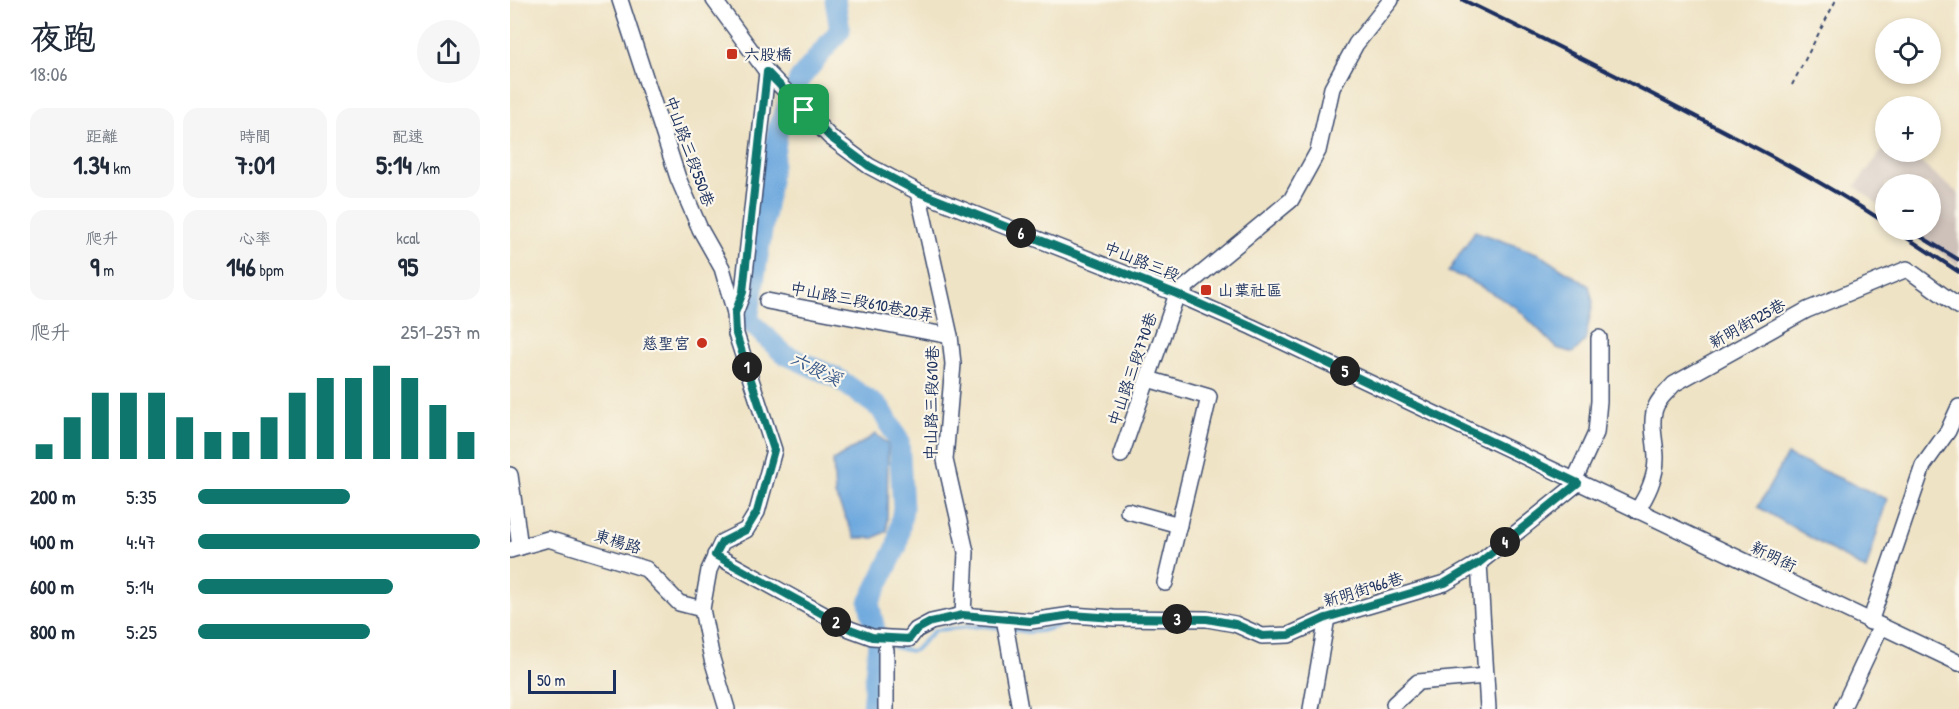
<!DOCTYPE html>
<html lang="zh-TW">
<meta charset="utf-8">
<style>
body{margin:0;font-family:"Patrick Hand","LXGW WenKai TC",sans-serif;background:#f6f6f7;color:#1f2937;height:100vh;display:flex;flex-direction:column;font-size:22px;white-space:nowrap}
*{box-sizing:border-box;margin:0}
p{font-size:20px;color:#747a83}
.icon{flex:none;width:33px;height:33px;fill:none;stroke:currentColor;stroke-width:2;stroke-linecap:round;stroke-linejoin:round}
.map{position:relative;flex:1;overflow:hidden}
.sheet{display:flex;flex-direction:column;background:#fff;width:510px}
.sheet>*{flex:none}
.tools{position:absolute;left:1365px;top:18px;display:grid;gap:12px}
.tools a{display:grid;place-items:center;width:66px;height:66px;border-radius:50%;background:#fff;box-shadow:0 3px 9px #0003;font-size:30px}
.scale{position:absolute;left:18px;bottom:15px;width:88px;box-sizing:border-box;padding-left:6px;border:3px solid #1b2f5e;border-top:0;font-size:16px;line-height:21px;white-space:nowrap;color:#1b2f5e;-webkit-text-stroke:4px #fbf7ec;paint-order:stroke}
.pin{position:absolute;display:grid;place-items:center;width:51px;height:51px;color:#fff;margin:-26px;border-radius:12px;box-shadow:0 3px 9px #0006}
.km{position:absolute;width:30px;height:30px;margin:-15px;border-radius:50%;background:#222;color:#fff;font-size:16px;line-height:30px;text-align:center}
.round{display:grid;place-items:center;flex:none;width:63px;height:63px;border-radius:32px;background:#f6f6f7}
.head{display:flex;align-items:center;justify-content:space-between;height:102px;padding:0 30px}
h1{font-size:33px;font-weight:800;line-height:45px}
.figures{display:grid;grid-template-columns:repeat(3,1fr);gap:9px;height:102px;padding:6px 30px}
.figures div{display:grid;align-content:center;border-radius:15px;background:#f6f6f7;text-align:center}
.figures b{font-size:26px;font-weight:800}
.figures small{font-size:16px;font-weight:400}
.figures p{font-size:16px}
.chart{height:168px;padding:12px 30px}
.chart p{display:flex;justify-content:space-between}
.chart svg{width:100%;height:108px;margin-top:6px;stroke:#0f766e;stroke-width:6}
ul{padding:0 30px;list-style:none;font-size:20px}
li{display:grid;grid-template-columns:96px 72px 1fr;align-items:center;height:45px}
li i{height:15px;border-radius:8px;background:#0f766e}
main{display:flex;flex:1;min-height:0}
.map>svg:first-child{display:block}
.industrial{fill:#cec1ba}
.water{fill:#6da8de;stroke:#446c9e;stroke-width:1.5}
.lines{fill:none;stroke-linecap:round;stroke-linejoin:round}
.stream{stroke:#6da8de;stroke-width:4}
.river{stroke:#6da8de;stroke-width:21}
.minor-casing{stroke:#3b4a6d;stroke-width:18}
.path{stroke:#3b4a6d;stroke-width:2;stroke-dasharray:4.5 4.5;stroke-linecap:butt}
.minor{stroke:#fff;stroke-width:15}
.rail{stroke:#1b2f5e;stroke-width:4}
.route-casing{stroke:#fff;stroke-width:12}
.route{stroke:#0f766e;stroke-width:8}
.poi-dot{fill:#c8321e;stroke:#fbf7ec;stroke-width:2}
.labels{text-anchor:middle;stroke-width:4.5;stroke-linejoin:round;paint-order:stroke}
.poi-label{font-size:16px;fill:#1b2f5e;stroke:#fbf7ec;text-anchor:start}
.street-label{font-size:16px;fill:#1b2f5e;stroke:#fbf7ec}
.water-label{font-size:18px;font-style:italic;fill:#38598b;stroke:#fbf7ec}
</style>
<main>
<section class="sheet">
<div class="head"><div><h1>夜跑</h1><p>18:06</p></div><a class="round"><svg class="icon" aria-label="share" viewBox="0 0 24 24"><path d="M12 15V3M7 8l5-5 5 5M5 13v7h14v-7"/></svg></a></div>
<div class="figures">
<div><p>距離</p><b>1.34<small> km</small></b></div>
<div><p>時間</p><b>7:01</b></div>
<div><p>配速</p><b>5:14<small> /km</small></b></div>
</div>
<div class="figures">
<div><p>爬升</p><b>9<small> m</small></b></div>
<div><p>心率</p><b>146<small> bpm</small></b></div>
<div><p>kcal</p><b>95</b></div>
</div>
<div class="chart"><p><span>爬升</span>251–257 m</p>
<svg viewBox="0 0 160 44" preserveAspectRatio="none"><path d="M5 44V38M15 44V27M25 44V17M35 44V17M45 44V17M55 44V27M65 44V33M75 44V33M85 44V27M95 44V17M105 44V11M115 44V11M125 44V6M135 44V11M145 44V22M155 44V33"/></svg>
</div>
<ul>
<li><b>200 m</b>5:35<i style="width:54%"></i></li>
<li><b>400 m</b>4:47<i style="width:100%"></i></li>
<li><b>600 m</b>5:14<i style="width:69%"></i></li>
<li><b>800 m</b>5:25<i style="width:61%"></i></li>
</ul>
</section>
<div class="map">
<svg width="1449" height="709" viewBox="0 0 1449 709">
<rect width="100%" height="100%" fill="#fbf7ec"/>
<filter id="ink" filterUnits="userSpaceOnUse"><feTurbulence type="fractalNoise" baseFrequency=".0167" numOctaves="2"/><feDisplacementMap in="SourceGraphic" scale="12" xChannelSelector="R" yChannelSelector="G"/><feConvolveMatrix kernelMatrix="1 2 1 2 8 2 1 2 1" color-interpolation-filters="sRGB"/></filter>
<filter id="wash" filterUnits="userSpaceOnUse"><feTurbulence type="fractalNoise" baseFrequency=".008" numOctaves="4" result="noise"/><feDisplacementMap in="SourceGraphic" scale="24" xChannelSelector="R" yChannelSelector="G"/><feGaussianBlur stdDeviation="1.35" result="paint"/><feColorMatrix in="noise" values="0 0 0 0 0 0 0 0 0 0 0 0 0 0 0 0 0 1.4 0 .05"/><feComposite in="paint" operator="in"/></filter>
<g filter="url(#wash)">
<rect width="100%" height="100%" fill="#efe3c5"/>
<!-- industrial -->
<path class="industrial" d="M 1375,147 L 1376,152 L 1397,152 L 1449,194 L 1449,267 L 1401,230 L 1420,230 L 1420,184 L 1376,184 L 1375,210 L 1345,186 Z"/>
<!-- water -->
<g class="water">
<path d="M 965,231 L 1029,254 L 1079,286 L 1083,302 L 1075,341 L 1063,353 L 1047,348 L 1006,307 L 956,278 L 938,272 Z"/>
<path d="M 366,434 L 378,444 L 377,531 L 364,538 L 345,538 L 325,495 L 323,461 Z"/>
<path d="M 1277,455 L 1377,499 L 1356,570 L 1248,507 Z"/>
</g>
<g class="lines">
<!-- stream -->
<g class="stream">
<path d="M 500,629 L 518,632 L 531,631 L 563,622"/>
<path d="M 383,647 L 401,651 L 405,650 L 425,630 L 472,626 L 492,628"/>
</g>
<!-- river -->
<path class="river" d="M 325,0 L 330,30 L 289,80 L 268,129 L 238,320 L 274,354 L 327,378 L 371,409 L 389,441 L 393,508 L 387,546 L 359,603 L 368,643 L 362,709"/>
</g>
</g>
<g filter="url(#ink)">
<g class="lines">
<!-- minor casing -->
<g class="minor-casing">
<g id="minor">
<path d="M 110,0 L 168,178 L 190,229 L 212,268 L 225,313 L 226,334 L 264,450 L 247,512 L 236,530 L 212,542 L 199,570 L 192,609 L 202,659 L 217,709"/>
<path d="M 204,0 L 257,72 L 320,137 L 359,166 L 408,192 L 667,294 L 742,327 L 1449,663"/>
<path d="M 408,192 L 440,336 L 443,364 L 435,460 L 456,552 L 453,615"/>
<path d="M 257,301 L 440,336"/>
<path d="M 225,313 L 233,292 L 257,72"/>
<path d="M 638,379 L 699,397 L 655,583"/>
<path d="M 611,455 L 667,294 L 781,200 L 808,151 L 822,88 L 846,44 L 881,0"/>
<path d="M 0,475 L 10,547"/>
<path d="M 1064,481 L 1086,433 L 1089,401 L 1089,338"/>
<path d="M 618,511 L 669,525"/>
<path d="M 1127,511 C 1137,495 1146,478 1146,458 C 1146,442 1139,422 1146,406 C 1150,397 1158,391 1164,384 L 1297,310 L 1397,269 L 1449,307"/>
<path d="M 0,550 L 38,539 L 136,569 L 169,603 L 192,609"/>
<path d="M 205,555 L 340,629 L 362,637 L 399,639 L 406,630 L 421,622 L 453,615 L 521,621 L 562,615 L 604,618 L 697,619 L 725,624 L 752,636 L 779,635 L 817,618 L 935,583 L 969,563 L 1068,483"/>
<path d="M 969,563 L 978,709"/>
<path d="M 494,618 L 510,709"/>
<path d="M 1360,622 L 1413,466 L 1438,431 L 1449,407"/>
<path d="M 376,650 L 376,709"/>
<path d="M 884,704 L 908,682 L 976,676"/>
<path d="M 801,709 L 817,618"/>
<path d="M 1332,709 L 1371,626"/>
</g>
</g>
<!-- path -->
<path class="path" d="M 1282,85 L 1326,0"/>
<!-- minor -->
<use href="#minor" class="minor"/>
<!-- rail -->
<g class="rail">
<path d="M 953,0 C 1026,35 1097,71 1169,108 C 1239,144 1310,180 1376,223"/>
<path d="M 1385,230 L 1449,272"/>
<path d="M 1400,230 L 1449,260"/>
</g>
</g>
</g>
<g class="lines" filter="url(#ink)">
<!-- route casing -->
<g class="route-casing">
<path id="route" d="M 257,72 L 320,137 L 359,166 L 408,192 L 667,294 L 742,327 L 1068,483 L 969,563 L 935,583 L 816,618 L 779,635 L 752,636 L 725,624 L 697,619 L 604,618 L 562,615 L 520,621 L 453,615 L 421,622 L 406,630 L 399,639 L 362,637 L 340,629 L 205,555 L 212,542 L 236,530 L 247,512 L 264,450 L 226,334 L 225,313 L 233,292 Z"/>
</g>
<!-- route -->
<use href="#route" class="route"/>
</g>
<!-- markers -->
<g class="poi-dot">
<rect x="216" y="48" width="12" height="12" rx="3"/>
<rect x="690" y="284" width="12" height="12" rx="3"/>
<circle cx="192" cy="343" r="6"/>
</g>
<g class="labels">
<!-- poi labels -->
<g class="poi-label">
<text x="234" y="60">六股橋</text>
<text x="708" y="296">山葉社區</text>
<text x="180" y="349" text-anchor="end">慈聖宮</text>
</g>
<!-- street labels -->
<g class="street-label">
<text transform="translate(180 151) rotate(70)" y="6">中山路三段550巷</text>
<text transform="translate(632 261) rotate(22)" y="6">中山路三段</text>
<text transform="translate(352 301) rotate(11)" y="6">中山路三段610巷20弄</text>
<text transform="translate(1237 323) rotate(-29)" y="6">新明街925巷</text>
<text transform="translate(622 369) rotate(-71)" y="6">中山路三段770巷</text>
<text transform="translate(421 403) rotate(-89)" y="6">中山路三段610巷</text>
<text transform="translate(108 541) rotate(17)" y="6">東楊路</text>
<text transform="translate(1264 556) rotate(26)" y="6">新明街</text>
<text transform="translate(853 589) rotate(-17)" y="6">新明街966巷</text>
</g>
<!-- water labels -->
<g class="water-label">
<text transform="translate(306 369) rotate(26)" y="6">六股溪</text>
</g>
</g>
</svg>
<div class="tools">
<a><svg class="icon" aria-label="locate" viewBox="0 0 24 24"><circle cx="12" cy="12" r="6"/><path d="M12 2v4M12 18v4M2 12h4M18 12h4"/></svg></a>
<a>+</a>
<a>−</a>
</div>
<div class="scale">50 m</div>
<div class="pin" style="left:294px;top:110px;background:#1e9e55"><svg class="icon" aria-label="arrive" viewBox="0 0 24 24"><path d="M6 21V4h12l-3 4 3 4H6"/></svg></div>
<b class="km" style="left:237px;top:367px">1</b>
<b class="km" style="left:326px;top:622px">2</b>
<b class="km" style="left:667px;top:619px">3</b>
<b class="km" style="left:995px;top:542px">4</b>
<b class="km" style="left:835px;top:371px">5</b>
<b class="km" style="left:511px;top:233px">6</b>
</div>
</main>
